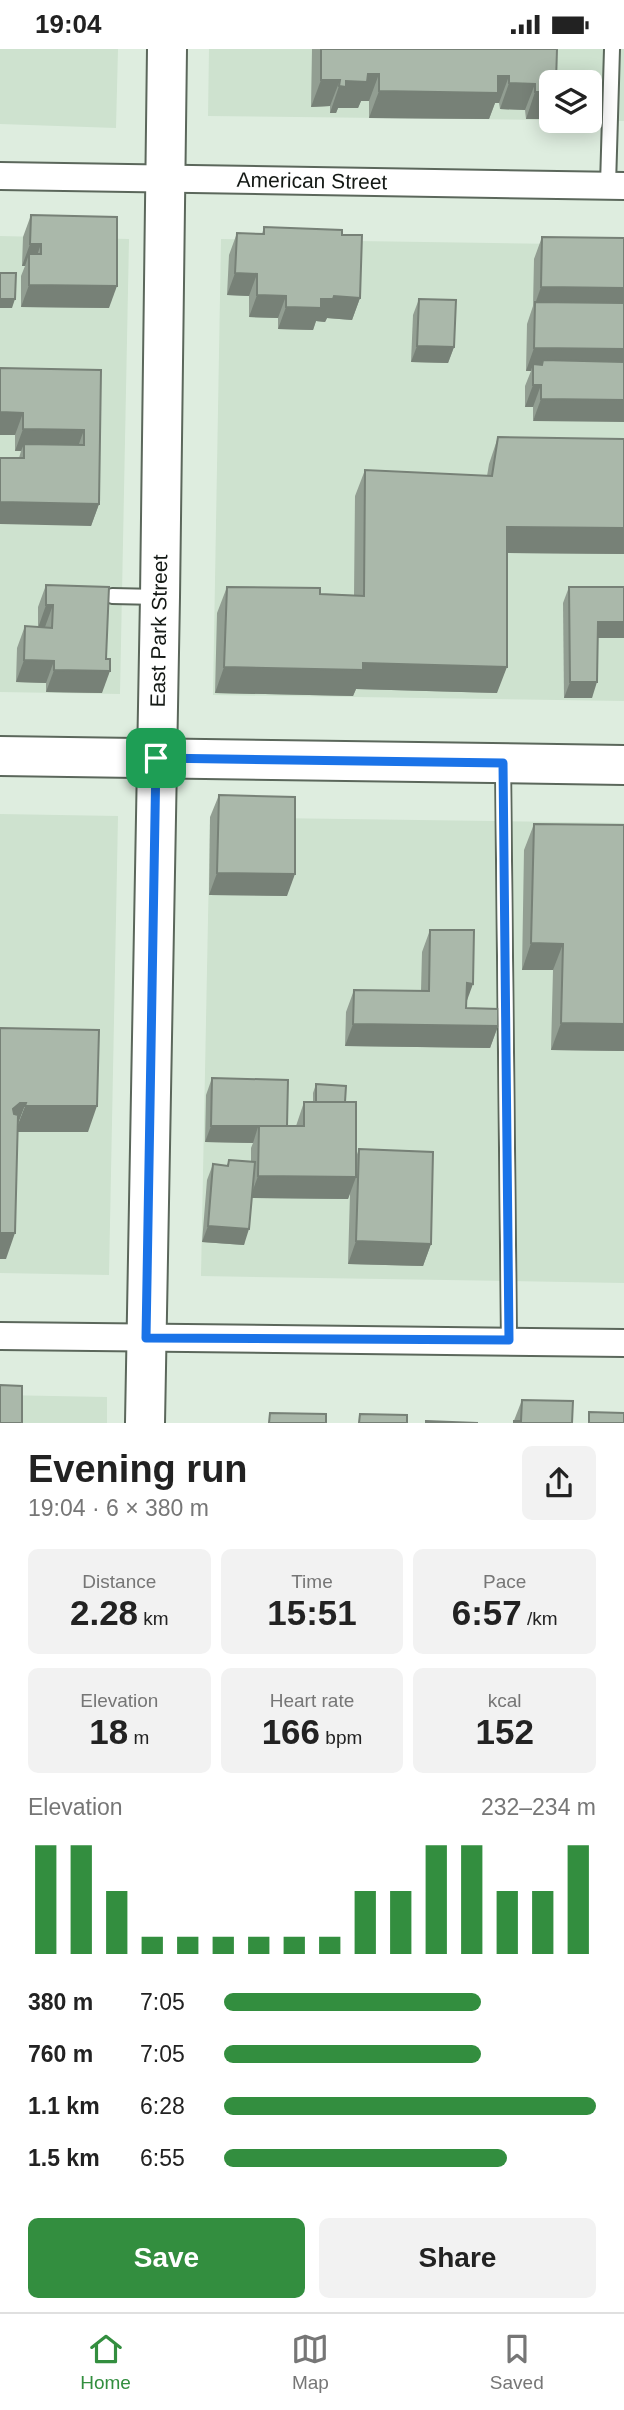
<!DOCTYPE html>
<meta charset="utf-8">
<style>
body{margin:0;font-family:Arial,sans-serif;background:#f2f2f2;color:#222;height:100vh;display:flex;flex-direction:column;font-size:26px;white-space:nowrap}
*{box-sizing:border-box;margin:0}
p{font-size:23px;color:#767676}
.icon{flex:none;width:38px;height:38px;fill:none;stroke:currentColor;stroke-width:2;stroke-linecap:round;stroke-linejoin:round}
.map{position:relative;height:1374px;overflow:hidden}
.panel{display:flex;flex-direction:column;background:#fff;flex:1}
.panel>*{flex:none}
.buttons{position:absolute;left:539px;top:21px;display:grid;gap:14px}
.buttons a{display:grid;place-items:center;width:63px;height:63px;border-radius:10px;background:#fff;box-shadow:0 4px 18px #0003;font-size:35px}
.pin{position:absolute;display:grid;place-items:center;width:60px;height:60px;color:#fff;margin:-30px;border-radius:14px;box-shadow:0 4px 10px #0006}
.round{display:grid;place-items:center;flex:none;width:74px;height:74px;border-radius:10px;background:#f2f2f2}
.overview{display:flex;align-items:center;justify-content:space-between;height:119px;padding:0 28px}
h1{font-size:38px;font-weight:800;line-height:52px}
.metrics{display:grid;grid-template-columns:repeat(3,1fr);gap:10px;height:119px;padding:7px 28px}
.metrics div{display:grid;align-content:center;border-radius:10px;background:#f2f2f2;text-align:center}
.metrics b{font-size:35px;font-weight:800}
.metrics small{font-size:19px;font-weight:400}
.metrics p{font-size:19px}
.chart{height:196px;padding:14px 28px}
.chart p{display:flex;justify-content:space-between}
.chart svg{width:100%;height:126px;margin-top:7px;stroke:#338e3f;stroke-width:6}
.button{display:flex;gap:14px;margin-top:auto;padding:14px 28px}
.button a{flex:1;height:80px;border-radius:10px;background:#338e3f;color:#fff;font-size:28px;font-weight:800;line-height:80px;text-align:center}
.button a+a{background:#f2f2f2;color:#222}
ul{padding:0 28px;list-style:none;font-size:23px}
li{display:grid;grid-template-columns:112px 84px 1fr;align-items:center;height:52px}
li i{height:18px;border-radius:9px;background:#338e3f}
.status{display:flex;justify-content:space-between;align-items:center;height:49px;padding:0 35px;background:#fff;direction:ltr}
.status svg{height:19px;fill:currentColor}
.tabs{display:flex;justify-content:space-around;align-items:center;height:98px;border-top:2px solid #e0e0e0;background:#fff;font-size:19px;color:#767676}
.tabs a{display:grid;justify-items:center;gap:4px}
.tabs .active{color:#338e3f}
.map>svg:first-child{display:block}
.built{fill:#cee2cf}
.lines{fill:none;stroke-linecap:round;stroke-linejoin:round}
.lane-casing{stroke:#5b675b;stroke-width:18}
.street-casing{stroke:#5b675b;stroke-width:30}
.secondary-casing{stroke:#5b675b;stroke-width:42}
.lane{stroke:#fff;stroke-width:14}
.street{stroke:#fff;stroke-width:26}
.secondary{stroke:#fff;stroke-width:38}
.wall{fill:#929e92}
.shaded-wall{fill:#778177}
.building{fill:#aab8aa;stroke:#778177;stroke-width:2}
.route-casing{stroke:#fff;stroke-width:14}
.route{stroke:#1a73e8;stroke-width:9}
.labels{text-anchor:middle;stroke-width:5;stroke-linejoin:round;paint-order:stroke}
.street-label{font-size:21px;fill:#141915;stroke:#fff}
</style>
<div class="status"><b>19:04</b><svg viewBox="0 0 49 12"><path d="M0 12V9h3v3zM5 12V6h3v6zM10 12V3h3v9zM15 12V0h3v12zM26 1h20v11H26zM47 4h2v5h-2z"/></svg></div>
<div class="map">
<svg width="624" height="1374" viewBox="0 0 624 1374">
<rect width="100%" height="100%" fill="#deeddf"/>
<!-- built -->
<g class="built">
<path d="M 0,0 L 118,0 L 116,79 L 0,75 Z"/>
<path d="M 209,0 L 624,0 L 624,72 L 572,72 L 590,72 L 590,33 L 551,33 L 551,71 L 208,67 Z"/>
<path d="M 0,187 L 129,190 L 120,645 L 0,643 Z"/>
<path d="M 221,190 L 624,196 L 624,652 L 213,646 Z"/>
<path d="M 0,765 L 118,767 L 109,1226 L 0,1224 Z"/>
<path d="M 210,768 L 624,774 L 624,1234 L 201,1227 Z"/>
<path d="M 0,1346 L 107,1348 L 107,1374 L 0,1374 Z"/>
</g>
<g class="lines">
<!-- lane casing -->
<g class="lane-casing">
<g id="lane">
<path d="M 608,136 L 612,0"/>
<path d="M 112,547 L 159,548"/>
<path d="M 503,715 L 509,1291"/>
</g>
</g>
<!-- street casing -->
<g class="street-casing">
<g id="street">
<path d="M 0,127 L 624,137"/>
<path d="M 0,1287 L 624,1294"/>
</g>
</g>
<!-- secondary casing -->
<g class="secondary-casing">
<g id="secondary">
<path d="M 0,707 L 624,716"/>
<path d="M 145,1374 L 160,548 L 167,0"/>
</g>
</g>
<!-- lane -->
<use href="#lane" class="lane"/>
<!-- street -->
<use href="#street" class="street"/>
<!-- secondary -->
<use href="#secondary" class="secondary"/>
</g>
<!-- wall -->
<g class="wall">
<path d="M 312,0 L 557,0 L 547,70 L 526,70 L 525,61 L 500,60 L 499,54 L 495,54 L 489,70 L 369,69 L 369,52 L 361,52 L 358,59 L 338,59 L 336,64 L 330,64 L 330,57 L 311,58 Z"/>
<path d="M 31,166 L 109,259 L 21,258 L 21,227 L 25,217 L 22,217 L 23,188 Z"/>
<path d="M 264,178 L 342,186 L 360,249 L 352,271 L 327,269 L 325,273 L 316,272 L 313,281 L 278,280 L 278,269 L 249,268 L 249,247 L 227,246 L 229,206 L 237,184 L 262,185 Z"/>
<path d="M 542,188 L 624,189 L 533,372 L 533,358 L 525,358 L 525,337 L 531,322 L 526,322 L 527,275 L 533,257 L 534,210 Z"/>
<path d="M 419,250 L 454,298 L 448,314 L 411,313 L 413,266 Z"/>
<path d="M 0,319 L 101,321 L 99,455 L 91,477 L 19,409 L 21,402 L 15,402 L 15,386 L 0,386 Z"/>
<path d="M 498,388 L 624,505 L 507,504 L 497,644 L 356,640 L 353,647 L 215,644 L 217,564 L 227,538 L 320,545 L 354,546 L 355,447 L 365,421 L 487,427 L 489,415 Z"/>
<path d="M 46,536 L 102,644 L 46,643 L 46,634 L 16,633 L 17,599 L 25,577 L 38,578 L 38,558 Z"/>
<path d="M 569,538 L 598,589 L 592,649 L 564,649 L 563,554 Z"/>
<path d="M 219,746 L 287,847 L 209,846 L 210,768 Z"/>
<path d="M 534,775 L 624,1002 L 551,1001 L 553,921 L 522,921 L 524,801 Z"/>
<path d="M 430,881 L 466,955 L 466,959 L 498,977 L 490,999 L 345,997 L 346,963 L 354,941 L 421,942 L 422,903 Z"/>
<path d="M 212,1029 L 287,1077 L 296,1077 L 304,1053 L 313,1053 L 313,1044 L 316,1035 L 345,1053 L 356,1108 L 359,1100 L 431,1195 L 423,1217 L 348,1215 L 350,1144 L 348,1150 L 252,1149 L 244,1196 L 202,1193 L 207,1131 L 213,1115 L 227,1117 L 229,1111 L 251,1113 L 251,1099 L 253,1094 L 205,1093 L 206,1046 Z"/>
<path d="M 522,1351 L 572,1374 L 513,1374 Z"/>
</g>
<!-- shaded-wall -->
<g class="shaded-wall">
<path d="M 368,25 L 379,25 L 369,52 L 361,52 L 358,59 L 338,59 L 336,64 L 330,64 L 339,37 L 346,32 Z"/>
<path d="M 498,27 L 509,27 L 499,54 L 495,54 L 489,70 L 369,69 L 379,42 Z"/>
<path d="M 321,31 L 340,31 L 330,57 L 311,58 Z"/>
<path d="M 509,34 L 535,35 L 525,61 L 500,60 Z"/>
<path d="M 535,43 L 551,43 L 551,57 L 547,70 L 526,70 Z"/>
<path d="M 30,195 L 41,195 L 33,218 L 29,205 L 25,217 L 22,217 Z"/>
<path d="M 235,224 L 257,225 L 249,247 L 227,246 Z"/>
<path d="M 29,236 L 117,237 L 109,259 L 21,258 Z"/>
<path d="M 541,238 L 624,239 L 624,261 L 535,255 Z"/>
<path d="M 257,246 L 286,247 L 278,269 L 249,268 Z"/>
<path d="M 334,247 L 360,249 L 352,271 L 327,269 L 325,273 L 316,272 L 313,281 L 278,280 L 286,258 Z"/>
<path d="M 0,250 L 15,250 L 12,259 L 0,259 Z"/>
<path d="M 417,297 L 454,298 L 448,314 L 411,313 Z"/>
<path d="M 534,299 L 624,300 L 624,323 L 542,316 L 543,311 L 539,322 L 533,315 L 531,322 L 526,322 Z"/>
<path d="M 533,336 L 541,336 L 533,358 L 525,358 Z"/>
<path d="M 541,350 L 624,351 L 624,373 L 533,372 Z"/>
<path d="M 0,363 L 23,364 L 15,386 L 0,386 Z"/>
<path d="M 23,380 L 84,381 L 76,403 L 24,395 L 21,402 L 15,402 Z"/>
<path d="M 0,453 L 99,455 L 91,477 L 0,475 Z"/>
<path d="M 507,478 L 624,479 L 624,505 L 497,504 Z"/>
<path d="M 46,556 L 53,556 L 45,578 L 38,579 Z"/>
<path d="M 598,573 L 624,573 L 624,589 L 593,589 Z"/>
<path d="M 24,611 L 54,612 L 46,634 L 16,633 Z"/>
<path d="M 363,614 L 507,618 L 497,644 L 356,640 L 353,647 L 215,644 L 224,618 Z"/>
<path d="M 54,621 L 110,622 L 102,644 L 46,643 Z"/>
<path d="M 570,633 L 597,633 L 592,649 L 564,649 Z"/>
<path d="M 217,824 L 295,825 L 287,847 L 209,846 Z"/>
<path d="M 531,894 L 563,895 L 553,921 L 522,921 Z"/>
<path d="M 467,934 L 473,935 L 465,957 Z"/>
<path d="M 561,974 L 624,975 L 624,1002 L 551,1001 Z"/>
<path d="M 353,975 L 498,977 L 490,999 L 345,997 Z"/>
<path d="M 20,1054 L 26,1054 L 16,1080 L 13,1060 Z"/>
<path d="M 25,1057 L 97,1057 L 88,1083 L 15,1083 Z"/>
<path d="M 211,1077 L 258,1078 L 253,1094 L 205,1093 Z"/>
<path d="M 258,1127 L 356,1128 L 348,1150 L 250,1149 Z"/>
<path d="M 208,1177 L 249,1180 L 244,1196 L 202,1193 Z"/>
<path d="M 0,1184 L 15,1184 L 6,1210 L 0,1210 Z"/>
<path d="M 356,1192 L 431,1195 L 423,1217 L 348,1215 Z"/>
</g>
<!-- building -->
<g class="building">
<path d="M 321,0 L 557,0 L 556,33 L 551,33 L 551,43 L 535,43 L 535,35 L 509,34 L 509,27 L 498,27 L 498,44 L 379,42 L 379,25 L 368,25 L 367,33 L 346,32 L 346,38 L 339,37 L 340,31 L 321,31 Z"/>
<path d="M 31,166 L 117,168 L 117,237 L 29,236 L 29,205 L 41,205 L 41,195 L 30,195 Z"/>
<path d="M 264,178 L 342,181 L 342,186 L 362,186 L 360,249 L 334,247 L 333,250 L 321,250 L 321,259 L 286,258 L 286,247 L 257,246 L 257,225 L 235,224 L 237,184 L 264,185 Z"/>
<path d="M 542,188 L 624,189 L 624,239 L 541,238 Z"/>
<path d="M 0,224 L 16,224 L 15,250 L 0,250 Z"/>
<path d="M 419,250 L 456,251 L 454,298 L 417,297 Z"/>
<path d="M 535,253 L 624,254 L 624,300 L 534,299 Z"/>
<path d="M 543,311 L 624,313 L 624,351 L 541,350 L 541,336 L 533,336 L 533,315 L 542,316 Z"/>
<path d="M 0,319 L 101,321 L 99,455 L 0,453 L 0,409 L 24,409 L 24,395 L 84,396 L 84,381 L 23,380 L 23,364 L 0,363 Z"/>
<path d="M 498,388 L 624,390 L 624,479 L 507,478 L 507,618 L 363,614 L 363,621 L 224,618 L 227,538 L 320,539 L 320,545 L 364,547 L 365,421 L 492,427 Z"/>
<path d="M 46,536 L 109,538 L 106,610 L 110,610 L 110,622 L 54,621 L 54,612 L 24,611 L 25,577 L 52,579 L 53,556 L 46,556 Z"/>
<path d="M 569,538 L 624,538 L 624,573 L 598,573 L 597,633 L 570,633 Z"/>
<path d="M 219,746 L 295,748 L 295,825 L 217,824 Z"/>
<path d="M 534,775 L 624,776 L 624,975 L 561,974 L 563,895 L 531,894 Z"/>
<path d="M 430,881 L 474,881 L 473,935 L 467,934 L 466,959 L 498,960 L 498,977 L 353,975 L 354,941 L 429,942 Z"/>
<path d="M 0,979 L 99,981 L 97,1057 L 25,1057 L 26,1054 L 20,1054 L 13,1060 L 14,1065 L 18,1066 L 15,1184 L 0,1184 Z"/>
<path d="M 212,1029 L 288,1031 L 287,1077 L 211,1077 Z"/>
<path d="M 316,1035 L 346,1037 L 345,1053 L 316,1053 Z"/>
<path d="M 304,1053 L 356,1053 L 356,1128 L 258,1127 L 259,1077 L 304,1077 Z"/>
<path d="M 359,1100 L 433,1103 L 431,1195 L 356,1192 Z"/>
<path d="M 229,1111 L 255,1113 L 249,1180 L 208,1177 L 213,1115 L 228,1117 Z"/>
<path d="M 0,1336 L 22,1337 L 22,1374 L 0,1374 Z"/>
<path d="M 522,1351 L 573,1352 L 572,1374 L 514,1374 L 514,1372 L 521,1372 Z"/>
<path d="M 589,1363 L 624,1364 L 624,1374 L 589,1374 Z"/>
<path d="M 270,1364 L 326,1365 L 326,1374 L 269,1374 Z"/>
<path d="M 360,1365 L 407,1366 L 407,1374 L 359,1374 Z"/>
<path d="M 426,1372 L 478,1374 L 426,1374 Z"/>
</g>
<g class="lines">
<!-- route casing -->
<g class="route-casing">
<path id="route" d="M 156,709 L 503,714 L 509,1291 L 146,1289 Z"/>
</g>
<!-- route -->
<use href="#route" class="route"/>
</g>
<g class="labels">
<!-- street labels -->
<g class="street-label">
<text transform="translate(312 132) rotate(1)" y="7">American Street</text>
<text transform="translate(159 582) rotate(-89)" y="7">East Park Street</text>
</g>
</g>
</svg>
<div class="buttons">
<a><svg class="icon" aria-label="layers" viewBox="0 0 24 24"><path d="M12 4l9 5-9 5-9-5zM3 14l9 5 9-5"/></svg></a>
</div>
<div class="pin" style="left:156px;top:709px;background:#1e9e55"><svg class="icon" aria-label="arrive" viewBox="0 0 24 24"><path d="M6 21V4h12l-3 4 3 4H6"/></svg></div>
</div>
<section class="panel">
<div class="overview"><div><h1>Evening run</h1><p>19:04 · 6 × 380 m</p></div><a class="round"><svg class="icon" aria-label="share" viewBox="0 0 24 24"><path d="M12 15V3M7 8l5-5 5 5M5 13v7h14v-7"/></svg></a></div>
<div class="metrics">
<div><p>Distance</p><b>2.28<small> km</small></b></div>
<div><p>Time</p><b>15:51</b></div>
<div><p>Pace</p><b>6:57<small> /km</small></b></div>
</div>
<div class="metrics">
<div><p>Elevation</p><b>18<small> m</small></b></div>
<div><p>Heart rate</p><b>166<small> bpm</small></b></div>
<div><p>kcal</p><b>152</b></div>
</div>
<div class="chart"><p><span>Elevation</span>232–234 m</p>
<svg viewBox="0 0 160 44" preserveAspectRatio="none"><path d="M5 44V6M15 44V6M25 44V22M35 44V38M45 44V38M55 44V38M65 44V38M75 44V38M85 44V38M95 44V22M105 44V22M115 44V6M125 44V6M135 44V22M145 44V22M155 44V6"/></svg>
</div>
<ul>
<li><b>380 m</b>7:05<i style="width:69%"></i></li>
<li><b>760 m</b>7:05<i style="width:69%"></i></li>
<li><b>1.1 km</b>6:28<i style="width:100%"></i></li>
<li><b>1.5 km</b>6:55<i style="width:76%"></i></li>
</ul>
<div class="button"><a>Save</a><a>Share</a></div>
</section>
<nav class="tabs">
<a class="active"><svg class="icon" aria-label="home" viewBox="0 0 24 24"><path d="M3 11l9-7 9 7M6 9v11h12V9"/></svg>Home</a>
<a><svg class="icon" aria-label="map" viewBox="0 0 24 24"><path d="M3 6l6-2 6 2 6-2v14l-6 2-6-2-6 2zM9 4v14M15 6v14"/></svg>Map</a>
<a><svg class="icon" aria-label="saved" viewBox="0 0 24 24"><path d="M7 4h10v16l-5-4-5 4z"/></svg>Saved</a>
</nav>
